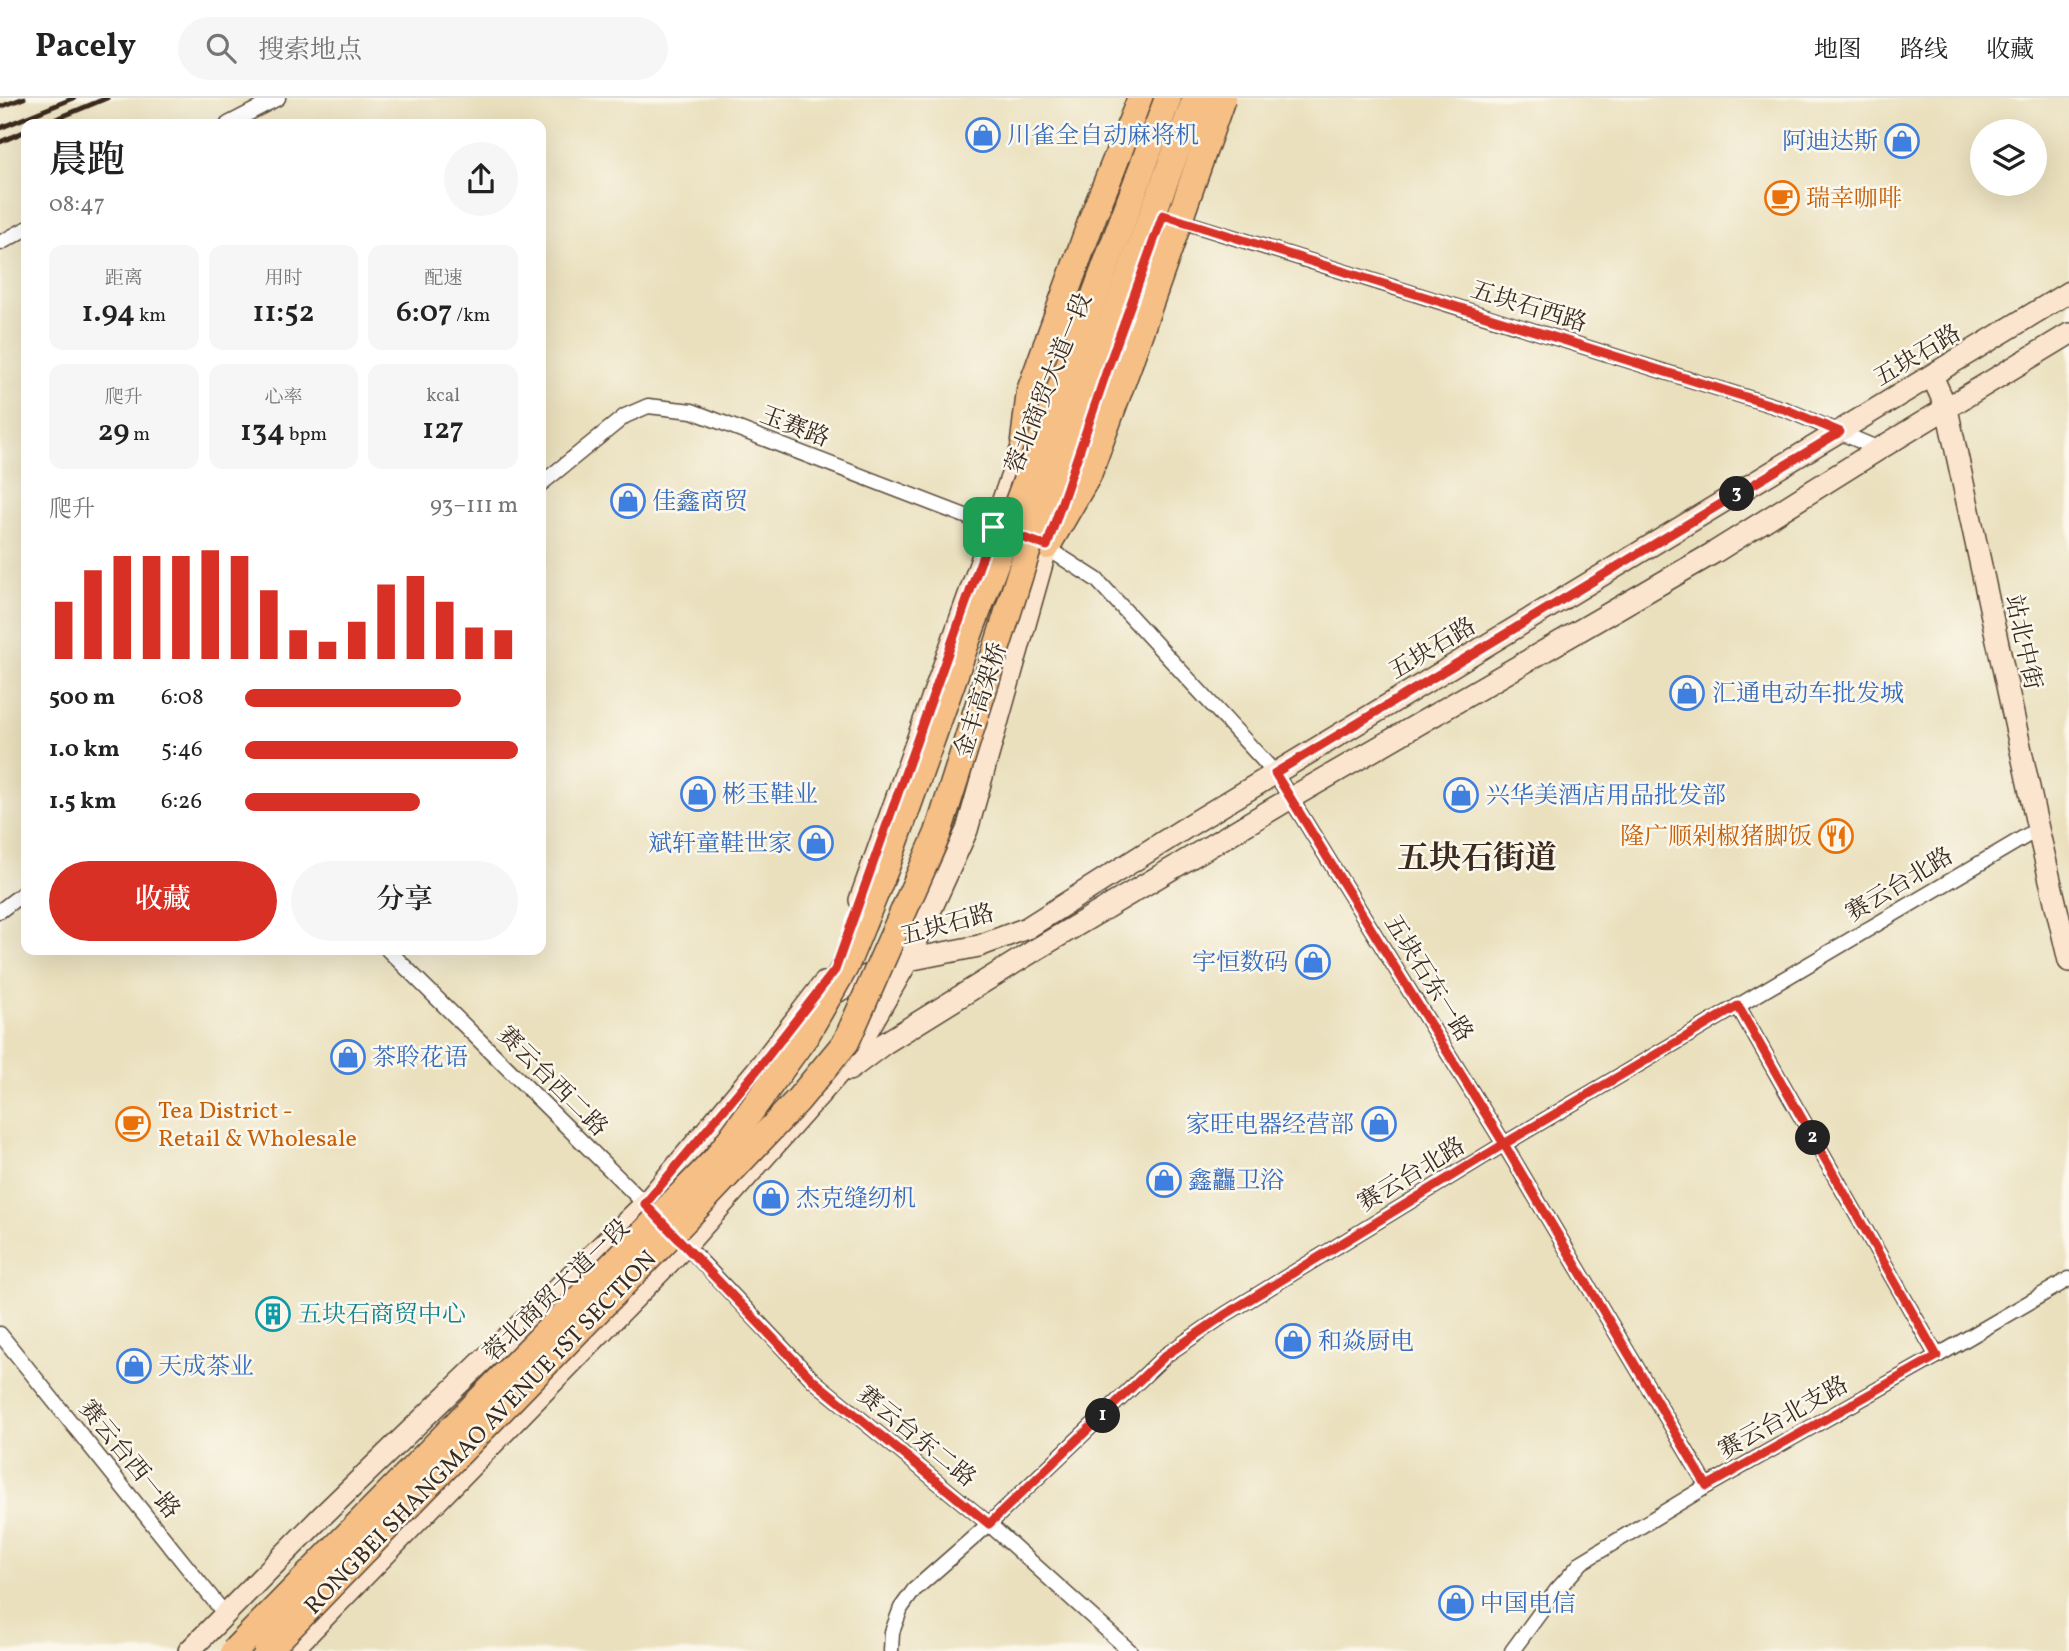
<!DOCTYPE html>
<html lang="zh">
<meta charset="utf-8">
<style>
body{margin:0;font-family:Vollkorn,"Noto Serif SC",serif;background:#f6f6f6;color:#222;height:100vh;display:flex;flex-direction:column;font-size:26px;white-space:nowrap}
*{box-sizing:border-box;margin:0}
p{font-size:23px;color:#767676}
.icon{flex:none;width:38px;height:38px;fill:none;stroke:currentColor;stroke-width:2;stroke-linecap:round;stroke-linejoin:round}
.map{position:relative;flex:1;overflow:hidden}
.side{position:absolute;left:21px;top:21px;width:525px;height:836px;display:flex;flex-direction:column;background:#fff;border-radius:14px;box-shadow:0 7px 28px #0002}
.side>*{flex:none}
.tools{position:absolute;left:1970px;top:21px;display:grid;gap:14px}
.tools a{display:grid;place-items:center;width:77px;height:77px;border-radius:50%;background:#fff;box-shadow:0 7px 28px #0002;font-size:35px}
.pin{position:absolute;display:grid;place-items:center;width:60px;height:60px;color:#fff;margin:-30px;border-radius:14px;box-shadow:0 4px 10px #0006}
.km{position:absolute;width:35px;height:35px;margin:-18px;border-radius:50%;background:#222;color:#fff;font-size:19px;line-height:35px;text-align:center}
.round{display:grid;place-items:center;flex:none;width:74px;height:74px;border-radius:37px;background:#f6f6f6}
.overview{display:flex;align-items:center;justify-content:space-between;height:119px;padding:0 28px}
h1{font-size:38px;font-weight:600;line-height:52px}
.metrics{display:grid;grid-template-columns:repeat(3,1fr);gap:10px;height:119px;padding:7px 28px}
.metrics div{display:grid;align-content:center;border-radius:14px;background:#f6f6f6;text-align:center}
.metrics b{font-size:30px;font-weight:600}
.metrics small{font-size:19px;font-weight:400}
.metrics p{font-size:19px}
.chart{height:196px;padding:14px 28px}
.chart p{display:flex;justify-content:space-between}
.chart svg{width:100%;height:126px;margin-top:7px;stroke:#d93025;stroke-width:6}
.primary-button{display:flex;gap:14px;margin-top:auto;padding:14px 28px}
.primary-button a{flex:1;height:80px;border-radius:42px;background:#d93025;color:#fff;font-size:28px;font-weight:600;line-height:80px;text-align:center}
.primary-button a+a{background:#f6f6f6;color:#222}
ul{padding:0 28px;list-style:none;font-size:23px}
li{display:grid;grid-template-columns:112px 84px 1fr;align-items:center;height:52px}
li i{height:18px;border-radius:9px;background:#d93025}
header{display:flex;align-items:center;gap:42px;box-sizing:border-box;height:98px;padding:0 35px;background:#fff;border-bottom:2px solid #e0e0e0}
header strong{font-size:33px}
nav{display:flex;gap:38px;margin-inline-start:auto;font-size:24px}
.search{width:490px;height:63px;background:#f6f6f6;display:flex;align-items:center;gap:18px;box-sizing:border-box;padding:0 24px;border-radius:38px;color:#767676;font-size:26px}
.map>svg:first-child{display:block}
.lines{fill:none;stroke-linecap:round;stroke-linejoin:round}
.street-casing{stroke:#554536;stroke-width:17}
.secondary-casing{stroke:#554536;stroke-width:24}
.highway-casing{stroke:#554536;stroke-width:29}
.street{stroke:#fff;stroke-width:14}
.secondary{stroke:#fbe5cf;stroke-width:21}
.highway{stroke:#f5bf86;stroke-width:26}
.rail{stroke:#3b2a1e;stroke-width:5}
.highway-bridge-casing{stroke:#554536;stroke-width:29;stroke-linecap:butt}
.highway-bridge{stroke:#f5bf86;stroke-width:26}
.route-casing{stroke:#fff;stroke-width:14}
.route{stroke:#d93025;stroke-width:9}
.labels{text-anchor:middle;stroke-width:5;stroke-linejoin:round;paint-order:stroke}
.shop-label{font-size:24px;fill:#366cbe;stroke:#fbf7ec;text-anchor:start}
.food-label{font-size:24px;fill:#c56008;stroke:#fbf7ec;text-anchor:start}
.street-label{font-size:24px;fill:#3b2a1e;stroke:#fbf7ec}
.culture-label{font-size:24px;fill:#0d838f;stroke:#fbf7ec;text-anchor:start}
.district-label{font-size:32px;font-weight:bold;fill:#3b2a1e;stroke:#fbf7ec}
</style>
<header>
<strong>Pacely</strong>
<div class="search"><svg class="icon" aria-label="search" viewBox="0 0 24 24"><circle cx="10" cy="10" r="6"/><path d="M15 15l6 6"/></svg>搜索地点</div>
<nav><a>地图</a><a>路线</a><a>收藏</a></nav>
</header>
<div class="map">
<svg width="2069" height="1553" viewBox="0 0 2069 1553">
<rect width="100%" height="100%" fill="#fbf7ec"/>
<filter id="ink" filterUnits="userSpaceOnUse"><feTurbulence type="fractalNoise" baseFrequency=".0143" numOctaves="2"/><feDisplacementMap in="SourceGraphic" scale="14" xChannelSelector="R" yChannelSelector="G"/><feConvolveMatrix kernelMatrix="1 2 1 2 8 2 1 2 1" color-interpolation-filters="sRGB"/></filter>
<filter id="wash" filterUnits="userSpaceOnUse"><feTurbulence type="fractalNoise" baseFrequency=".00686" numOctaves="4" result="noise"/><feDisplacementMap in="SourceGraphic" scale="28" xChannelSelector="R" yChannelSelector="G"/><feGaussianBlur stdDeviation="1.57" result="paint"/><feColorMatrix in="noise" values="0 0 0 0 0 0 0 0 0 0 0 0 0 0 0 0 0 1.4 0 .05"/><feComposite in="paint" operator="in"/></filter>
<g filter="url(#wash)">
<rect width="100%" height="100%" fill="#eae0bd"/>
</g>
<g filter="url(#ink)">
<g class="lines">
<!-- street casing -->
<g class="street-casing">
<g id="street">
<path d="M 228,26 L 278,0"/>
<path d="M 1175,121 L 1787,312 L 1879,351"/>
<path d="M 0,145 L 26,131"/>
<path d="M 541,386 L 625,318 L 648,308 L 692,313 L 999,431"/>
<path d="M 1041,446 L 1097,482 L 1275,675 L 1504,1046 L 1707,1388"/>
<path d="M 0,813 L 26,793"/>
<path d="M 388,852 L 651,1112"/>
<path d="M 1738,908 L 1937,1258"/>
<path d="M 680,1141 L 813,1282 L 989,1426 L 1130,1553"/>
<path d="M 0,1236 L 224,1515"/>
<path d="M 891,1553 L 892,1534 L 901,1510 L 914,1492 L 989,1426 L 1166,1257 L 1226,1216 L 1504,1046 L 2038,731"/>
<path d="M 1512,1553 L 1556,1493 L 1582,1464 L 1707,1388 L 1937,1258 L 2069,1181"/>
</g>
</g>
<!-- secondary casing -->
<g class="secondary-casing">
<g id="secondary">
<path d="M 1932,278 L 1947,311 L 2038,731 L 2069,863"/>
<path d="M 860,802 L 1024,343 L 1069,231"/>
<path d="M 825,901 L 859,881 L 908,862 L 979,848 L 1027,830 L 1190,727 L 2069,194"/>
<path d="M 849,972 L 885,945 L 1035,852 L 1291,700 L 1715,454 L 1879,351 L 2069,236"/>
<path d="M 189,1553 L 321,1419 L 645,1106 L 757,972 L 824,885"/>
<path d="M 291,1553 L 686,1147 L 851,961 L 908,862 L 967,732 L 1047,448 L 1099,293"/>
</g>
</g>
<!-- highway casing -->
<g class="highway-casing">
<g id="highway">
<path d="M 1024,343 L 1030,293 L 1094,116 L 1141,0"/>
<path d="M 1047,448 L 1088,377 L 1129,265"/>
</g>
</g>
<!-- street -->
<use href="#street" class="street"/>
<!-- secondary -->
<use href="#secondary" class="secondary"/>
<!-- highway -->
<use href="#highway" class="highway"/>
<!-- rail -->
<g class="rail">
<path d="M 0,9 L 24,0"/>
<path d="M 44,26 L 107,0"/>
<path d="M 0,30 L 74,0"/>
<path d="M 0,44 L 26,33"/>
</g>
<!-- highway-bridge casing -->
<g class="highway-bridge-casing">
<g id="highway-bridge">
<path d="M 1129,265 L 1222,0"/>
<path d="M 234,1553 L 716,1061 L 806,937 L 845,869 L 886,769 L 971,531 L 1168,0"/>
<path d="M 267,1553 L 663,1145 L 798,1002 L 846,944 L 938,735 L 1033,435 L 1196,0"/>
</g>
</g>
<!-- highway-bridge -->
<use href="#highway-bridge" class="highway-bridge"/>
</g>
</g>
<g class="lines" filter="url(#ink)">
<!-- route casing -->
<g class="route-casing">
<path id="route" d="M 993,429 L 835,872 L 757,972 L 645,1106 L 813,1282 L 989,1426 L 1166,1257 L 1226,1216 L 1504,1046 L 1707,1388 L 1937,1258 L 1738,908 L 1504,1046 L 1275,675 L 1840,334 L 1787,312 L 1163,117 L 1107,272 L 1047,448 L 993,429"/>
</g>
<!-- route -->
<use href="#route" class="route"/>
</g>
<!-- icons -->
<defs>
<g id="shop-ring" transform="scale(1.75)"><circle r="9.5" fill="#fbf7ec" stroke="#3f7fe0" stroke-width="1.5"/><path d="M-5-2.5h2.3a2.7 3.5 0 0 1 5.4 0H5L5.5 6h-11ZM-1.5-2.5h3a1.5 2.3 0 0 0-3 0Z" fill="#3f7fe0"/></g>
<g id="cafe-ring" transform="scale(1.75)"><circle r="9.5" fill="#fbf7ec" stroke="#e8710a" stroke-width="1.5"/><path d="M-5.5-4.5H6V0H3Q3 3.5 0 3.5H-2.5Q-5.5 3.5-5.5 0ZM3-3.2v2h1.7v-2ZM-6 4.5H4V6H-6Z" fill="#e8710a"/></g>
<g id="restaurant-ring" transform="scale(1.75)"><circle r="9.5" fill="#fbf7ec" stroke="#e8710a" stroke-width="1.5"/><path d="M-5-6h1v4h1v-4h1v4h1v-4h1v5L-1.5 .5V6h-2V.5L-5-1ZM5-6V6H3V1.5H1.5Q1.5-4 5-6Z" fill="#e8710a"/></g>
<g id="building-ring" transform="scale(1.75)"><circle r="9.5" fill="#fbf7ec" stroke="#0f9aa8" stroke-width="1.5"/><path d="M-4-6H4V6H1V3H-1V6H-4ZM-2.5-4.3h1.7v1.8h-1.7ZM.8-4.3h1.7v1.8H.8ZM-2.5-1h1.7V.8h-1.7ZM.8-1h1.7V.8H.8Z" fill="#0f9aa8"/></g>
</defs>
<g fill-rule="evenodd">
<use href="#shop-ring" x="983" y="37"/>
<use href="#shop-ring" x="1902" y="43"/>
<use href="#cafe-ring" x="1782" y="100"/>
<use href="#shop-ring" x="628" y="403"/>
<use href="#shop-ring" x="1687" y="595"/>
<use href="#shop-ring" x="698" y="696"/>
<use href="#shop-ring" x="1461" y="697"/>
<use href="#restaurant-ring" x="1836" y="738"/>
<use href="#shop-ring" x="816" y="745"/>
<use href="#shop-ring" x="1313" y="864"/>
<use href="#shop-ring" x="348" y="959"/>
<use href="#cafe-ring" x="133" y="1026"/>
<use href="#shop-ring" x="1379" y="1026"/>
<use href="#shop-ring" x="1164" y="1082"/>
<use href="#shop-ring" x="771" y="1100"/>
<use href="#building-ring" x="273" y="1216"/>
<use href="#shop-ring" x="1293" y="1243"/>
<use href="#shop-ring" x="134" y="1268"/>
<use href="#shop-ring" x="1456" y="1505"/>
</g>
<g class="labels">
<!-- shop labels -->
<g class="shop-label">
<text x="1007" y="45">川雀全自动麻将机</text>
<text x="1878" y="51" text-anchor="end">阿迪达斯</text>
<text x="652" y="411">佳鑫商贸</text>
<text x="1712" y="603">汇通电动车批发城</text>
<text x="722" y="704">彬玉鞋业</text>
<text x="1486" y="705">兴华美酒店用品批发部</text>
<text x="792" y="753" text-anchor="end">斌轩童鞋世家</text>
<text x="1288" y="872" text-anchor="end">宇恒数码</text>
<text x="372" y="967">茶聆花语</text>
<text x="1354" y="1034" text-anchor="end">家旺电器经营部</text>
<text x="1188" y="1090">鑫龘卫浴</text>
<text x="796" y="1108">杰克缝纫机</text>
<text x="1318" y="1251">和焱厨电</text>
<text x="158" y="1276">天成茶业</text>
<text x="1480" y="1513">中国电信</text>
</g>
<!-- food labels -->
<g class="food-label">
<text x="1806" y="108">瑞幸咖啡</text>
<text x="1812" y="746" text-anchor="end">隆广顺剁椒猪脚饭</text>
<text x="158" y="1020">Tea District -<tspan x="158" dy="28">Retail &amp; Wholesale</tspan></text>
</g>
<!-- street labels -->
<g class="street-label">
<text transform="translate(1529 208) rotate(17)" y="8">五块石西路</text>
<text transform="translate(1917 257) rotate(-31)" y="8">五块石路</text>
<text transform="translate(1048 285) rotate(-68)" y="8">蓉北商贸大道一段</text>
<text transform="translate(795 328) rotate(21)" y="8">玉赛路</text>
<text transform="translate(2024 544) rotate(78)" y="8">站北中街</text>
<text transform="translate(1432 550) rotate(-31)" y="8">五块石路</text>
<text transform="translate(980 602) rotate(-72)" y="8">金丰高架桥</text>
<text transform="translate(1899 786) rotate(-31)" y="8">赛云台北路</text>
<text transform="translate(947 826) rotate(-15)" y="8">五块石路</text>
<text transform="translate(1429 880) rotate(58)" y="8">五块石东一路</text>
<text transform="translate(553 983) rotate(45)" y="8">赛云台西二路</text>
<text transform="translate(1411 1076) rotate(-31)" y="8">赛云台北路</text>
<text transform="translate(556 1192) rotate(-44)" y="8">蓉北商贸大道一段</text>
<text transform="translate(1783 1319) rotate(-29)" y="8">赛云台北支路</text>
<text transform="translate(480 1334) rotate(-46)" y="8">RONGBEI SHANGMAO AVENUE 1ST SECTION</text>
<text transform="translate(917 1338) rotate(39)" y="8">赛云台东二路</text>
<text transform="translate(130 1361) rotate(51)" y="8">赛云台西一路</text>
</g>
<!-- culture labels -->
<g class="culture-label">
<text x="298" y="1224">五块石商贸中心</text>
</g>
<!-- district labels -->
<g class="district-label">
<text x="1477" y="770">五块石街道</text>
</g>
</g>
</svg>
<div class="tools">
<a><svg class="icon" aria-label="layers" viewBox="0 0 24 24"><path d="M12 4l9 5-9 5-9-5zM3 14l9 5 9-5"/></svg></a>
</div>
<div class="pin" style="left:993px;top:429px;background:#1e9e55"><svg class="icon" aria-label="arrive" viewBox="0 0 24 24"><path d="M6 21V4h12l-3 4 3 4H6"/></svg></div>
<b class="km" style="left:1103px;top:1318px">1</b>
<b class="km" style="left:1813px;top:1040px">2</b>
<b class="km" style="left:1737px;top:396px">3</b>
<section class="side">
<div class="overview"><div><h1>晨跑</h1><p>08:47</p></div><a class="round"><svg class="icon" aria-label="share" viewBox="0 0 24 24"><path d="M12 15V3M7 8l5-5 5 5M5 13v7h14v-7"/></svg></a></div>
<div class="metrics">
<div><p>距离</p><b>1.94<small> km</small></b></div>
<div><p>用时</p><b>11:52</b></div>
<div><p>配速</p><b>6:07<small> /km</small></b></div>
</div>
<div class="metrics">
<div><p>爬升</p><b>29<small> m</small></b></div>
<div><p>心率</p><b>134<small> bpm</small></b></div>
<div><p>kcal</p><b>127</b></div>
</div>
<div class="chart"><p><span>爬升</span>93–111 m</p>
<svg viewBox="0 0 160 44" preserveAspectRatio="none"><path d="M5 44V24M15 44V13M25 44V8M35 44V8M45 44V8M55 44V6M65 44V8M75 44V20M85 44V34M95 44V38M105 44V31M115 44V18M125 44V15M135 44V24M145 44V33M155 44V34"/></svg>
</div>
<ul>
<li><b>500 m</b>6:08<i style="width:79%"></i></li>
<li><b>1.0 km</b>5:46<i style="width:100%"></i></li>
<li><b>1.5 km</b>6:26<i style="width:64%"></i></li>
</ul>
<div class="primary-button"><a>收藏</a><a>分享</a></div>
</section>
</div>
